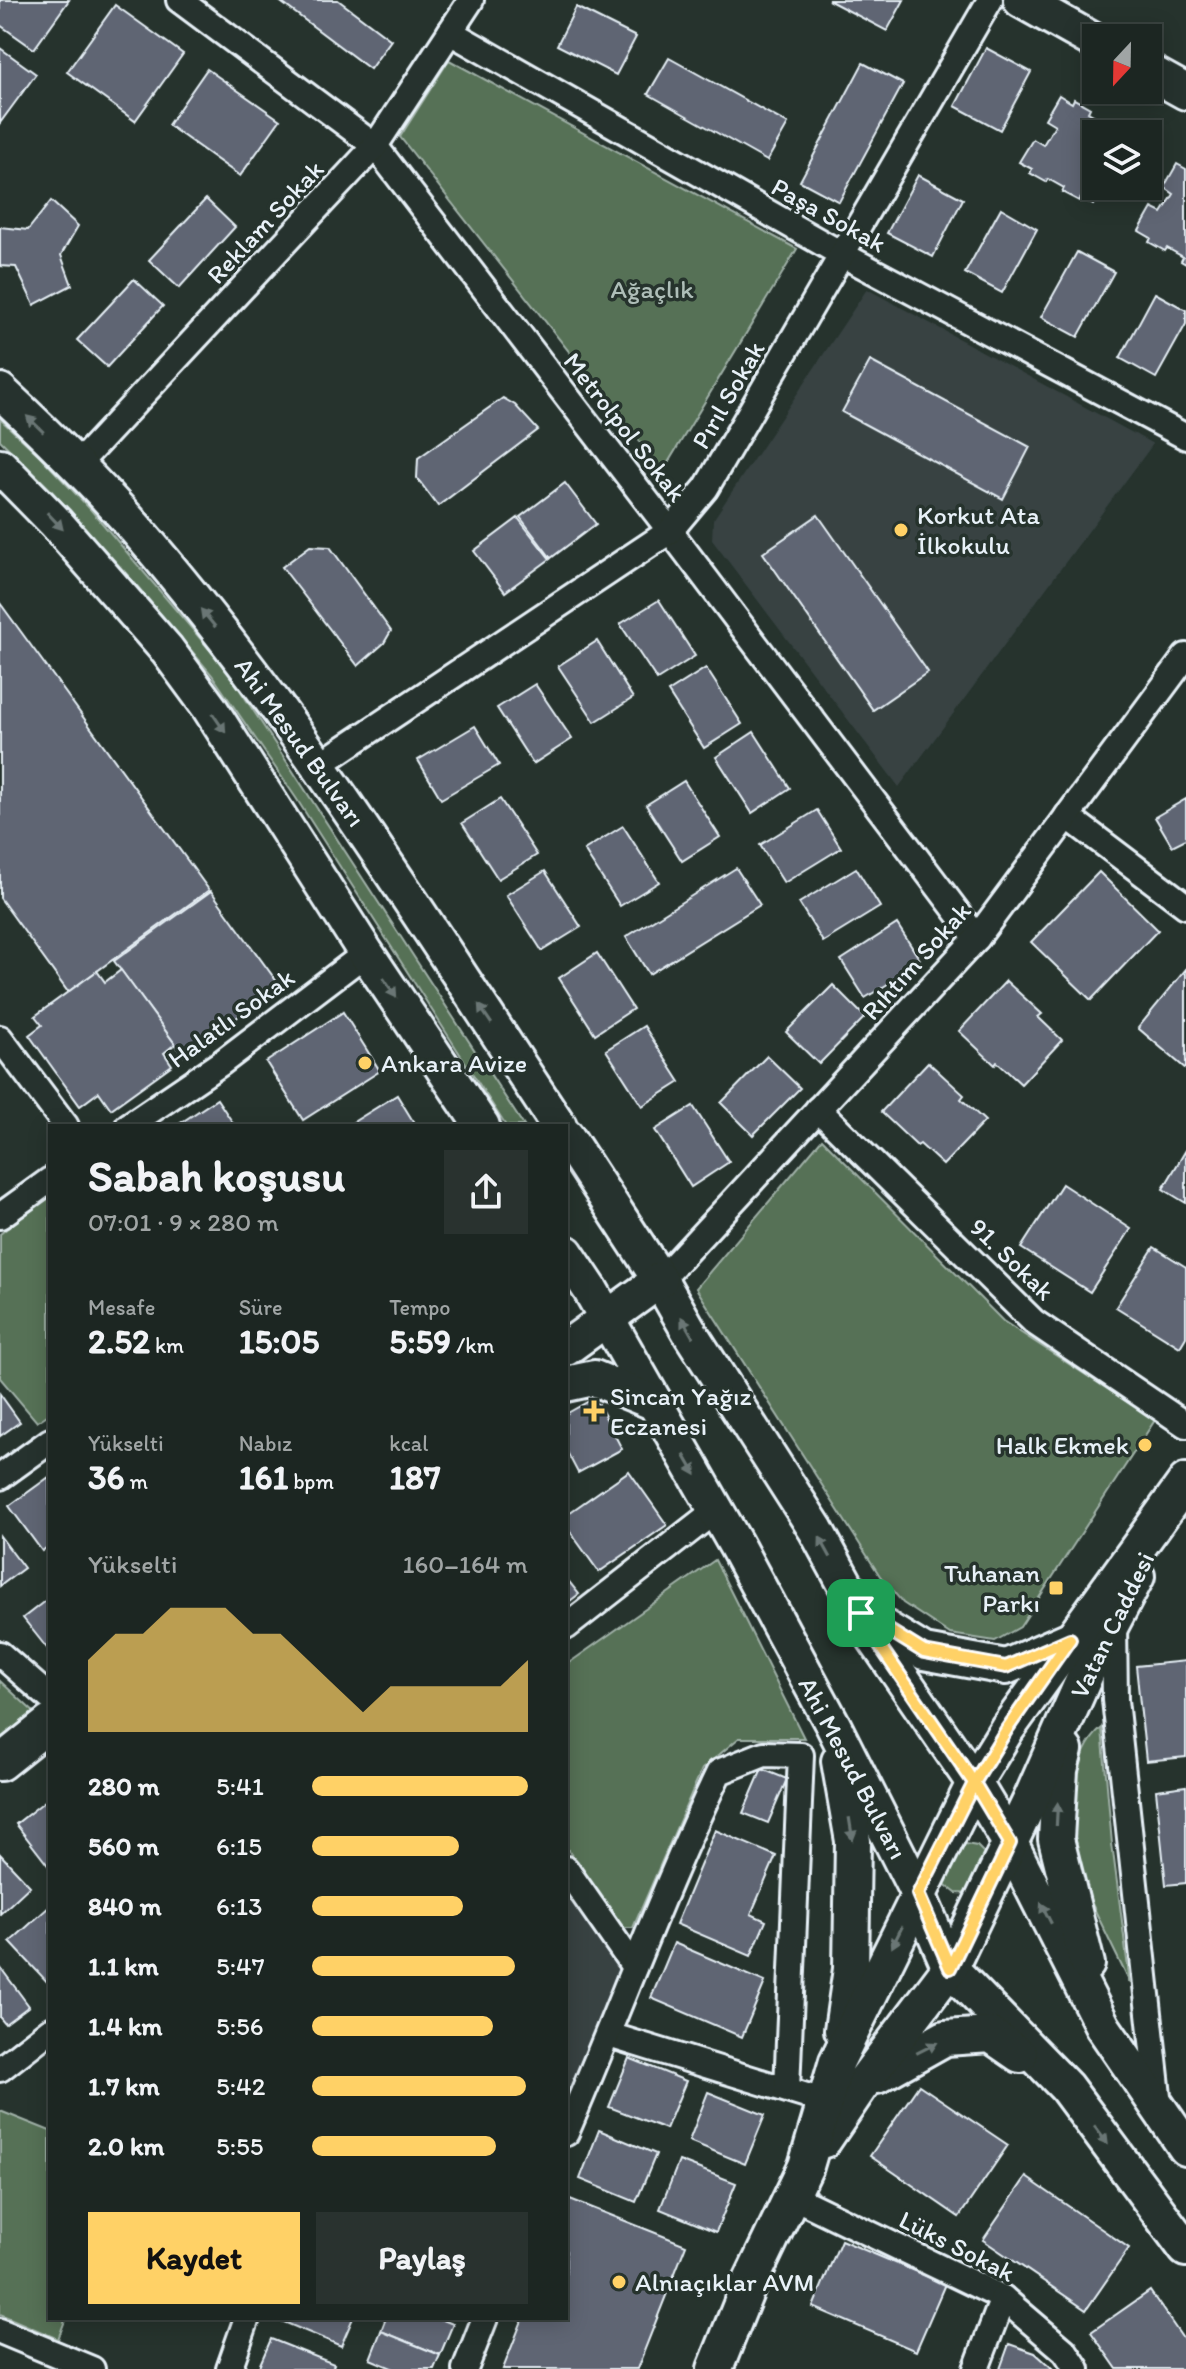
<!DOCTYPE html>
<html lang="tr">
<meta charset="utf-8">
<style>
body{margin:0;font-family:Itim,sans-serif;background:#29322f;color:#f1f3f6;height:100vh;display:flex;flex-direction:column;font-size:30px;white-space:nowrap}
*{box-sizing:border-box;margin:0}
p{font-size:26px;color:#a0a5a5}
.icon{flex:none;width:44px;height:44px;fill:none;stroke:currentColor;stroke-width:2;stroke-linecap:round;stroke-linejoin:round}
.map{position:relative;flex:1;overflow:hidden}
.panel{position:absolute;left:48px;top:1124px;width:520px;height:1196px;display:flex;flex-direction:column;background:#1c2622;border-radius:0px;box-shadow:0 4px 20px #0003,0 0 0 2px #3a4340}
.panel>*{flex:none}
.needle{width:52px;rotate:202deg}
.controls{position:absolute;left:1082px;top:24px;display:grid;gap:16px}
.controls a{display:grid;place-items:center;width:80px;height:80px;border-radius:0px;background:#1c2622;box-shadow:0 4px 20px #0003,0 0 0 2px #3a4340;font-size:40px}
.pin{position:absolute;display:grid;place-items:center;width:68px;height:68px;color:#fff;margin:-34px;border-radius:16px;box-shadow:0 4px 12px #0006}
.round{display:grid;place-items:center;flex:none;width:84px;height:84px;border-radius:0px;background:#29322f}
.head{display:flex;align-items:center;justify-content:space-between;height:136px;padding:0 40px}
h1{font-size:44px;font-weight:700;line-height:60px}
.stats{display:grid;grid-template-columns:repeat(3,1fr);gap:12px;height:136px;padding:8px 40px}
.stats div{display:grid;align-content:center}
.stats b{font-size:34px;font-weight:700}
.stats small{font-size:22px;font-weight:400}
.stats p{font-size:22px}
.chart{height:224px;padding:16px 40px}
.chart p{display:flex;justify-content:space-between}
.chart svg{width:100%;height:144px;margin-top:8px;fill:#ffd166;opacity:.7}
.cta{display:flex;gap:16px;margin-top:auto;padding:16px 40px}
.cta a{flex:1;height:92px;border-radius:0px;background:#ffd166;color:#111;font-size:32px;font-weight:700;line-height:92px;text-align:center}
.cta a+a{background:#29322f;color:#f1f3f6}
ul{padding:0 40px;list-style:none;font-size:26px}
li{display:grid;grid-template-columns:128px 96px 1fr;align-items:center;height:60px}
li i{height:20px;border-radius:10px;background:#ffd166}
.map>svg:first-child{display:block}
.built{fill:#374242}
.green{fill:#577157;stroke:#a0b1a8;stroke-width:2}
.building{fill:#5e6573;stroke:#e8f1f8;stroke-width:2}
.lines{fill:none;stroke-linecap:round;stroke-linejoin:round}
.minor-casing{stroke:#e8f1f8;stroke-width:30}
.secondary-casing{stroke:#e8f1f8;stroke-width:40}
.minor{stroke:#26332d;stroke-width:24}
.secondary{stroke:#26332d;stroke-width:34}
.oneway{fill:#6a7674}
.route-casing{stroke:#fff;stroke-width:16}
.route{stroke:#ffd166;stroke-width:10}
.poi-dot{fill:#ffd166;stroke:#26332d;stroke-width:3}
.labels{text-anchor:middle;stroke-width:7;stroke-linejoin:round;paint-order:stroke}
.street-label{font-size:26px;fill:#e8f1f8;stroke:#26332d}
.park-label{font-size:26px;fill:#aebeb8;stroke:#26332d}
.poi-label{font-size:26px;fill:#e8f1f8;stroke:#26332d;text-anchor:start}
</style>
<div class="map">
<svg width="1186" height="2369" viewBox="0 0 1186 2369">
<rect width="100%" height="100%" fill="#26332d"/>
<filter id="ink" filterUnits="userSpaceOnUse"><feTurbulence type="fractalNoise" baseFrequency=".0125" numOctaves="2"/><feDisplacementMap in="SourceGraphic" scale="16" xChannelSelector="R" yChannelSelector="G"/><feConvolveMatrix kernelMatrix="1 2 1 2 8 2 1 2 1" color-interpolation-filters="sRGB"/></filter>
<g filter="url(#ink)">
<!-- built -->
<g class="built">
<path d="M 867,289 L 1153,444 L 899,787 L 712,540 L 713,520 Z"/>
<path d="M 566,1893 L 620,1966 L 566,2100 Z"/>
</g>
<!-- green -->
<g class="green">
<path d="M 449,60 L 797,249 L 663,471 L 400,137 Z"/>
<path d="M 0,419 L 39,455 L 91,510 L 227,670 L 524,1126 L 506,1126 L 296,798 L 212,675 L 132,580 L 49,488 L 0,440 Z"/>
<path d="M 822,1139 L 1003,1321 L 1155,1420 L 1020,1627 L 995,1641 L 950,1634 L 903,1603 L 880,1576 L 696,1288 Z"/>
<path d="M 50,1195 L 50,1413 L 37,1422 L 0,1378 L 0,1234 Z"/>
<path d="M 715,1560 L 804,1738 L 739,1738 L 702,1769 L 633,1928 L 621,1928 L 566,1847 L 566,1665 Z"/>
<path d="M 0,1681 L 38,1716 L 0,1745 Z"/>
<path d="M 1102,1728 L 1112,1844 L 1130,1983 C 1117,1956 1104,1930 1092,1904 C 1087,1893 1079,1881 1077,1870 C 1068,1830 1068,1756 1102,1728 Z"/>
<path d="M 960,1843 L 977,1846 L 989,1858 L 973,1894 L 956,1893 L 943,1883 Z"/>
<path d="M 0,2111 L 50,2131 L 50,2318 L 66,2318 L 58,2339 L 0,2314 Z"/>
</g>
<!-- building -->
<g class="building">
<path d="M 0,0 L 69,0 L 34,49 L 0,25 Z"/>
<path d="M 278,0 L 338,0 L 391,40 L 370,69 Z"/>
<path d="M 828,0 L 904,0 L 887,31 Z"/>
<path d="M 115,5 L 183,54 L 135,121 L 67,72 Z"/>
<path d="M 576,7 L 636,37 L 616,75 L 557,45 Z"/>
<path d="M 0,48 L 36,74 L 0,123 Z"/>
<path d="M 986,48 L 1031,72 L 1000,130 L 955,106 Z"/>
<path d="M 669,58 L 788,124 L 767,161 L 648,94 Z"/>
<path d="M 863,63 L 903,84 L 839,202 L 800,181 Z"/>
<path d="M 207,69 L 280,120 L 240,176 L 168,125 Z"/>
<path d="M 1059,95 L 1072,103 L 1074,99 L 1090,108 L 1088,112 L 1104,121 L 1106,118 L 1122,127 L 1120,131 L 1126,134 L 1096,134 L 1096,186 L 1104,186 L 1093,205 L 1081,198 L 1079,201 L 1062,192 L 1064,188 L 1048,179 L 1046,182 L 1030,173 L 1032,169 L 1019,162 L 1033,139 L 1043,145 L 1055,125 L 1045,119 Z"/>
<path d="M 1177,164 L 1186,169 L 1186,264 L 1181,261 L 1183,257 L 1167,248 L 1165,251 L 1149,242 L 1151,238 L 1139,231 L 1152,208 L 1162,213 L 1174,194 L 1164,187 Z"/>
<path d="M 918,175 L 963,199 L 933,257 L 887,233 Z"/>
<path d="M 206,199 L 235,227 L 179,288 L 149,260 Z"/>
<path d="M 51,201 L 78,226 L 61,255 L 72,285 L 34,305 L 16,267 L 0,266 L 0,227 L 28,230 Z"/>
<path d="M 1001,208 L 1037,229 L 1002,293 L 965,273 Z"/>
<path d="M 1077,252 L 1114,272 L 1078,337 L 1041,317 Z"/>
<path d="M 134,279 L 163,306 L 107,367 L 77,340 Z"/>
<path d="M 1155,293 L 1186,310 L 1186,324 L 1156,378 L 1120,358 Z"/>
<path d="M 870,361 L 1030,447 L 1003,499 L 842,412 Z"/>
<path d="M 503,398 L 515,405 L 538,430 L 438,506 L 417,478 L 418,458 Z"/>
<path d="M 565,483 L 596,524 L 551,558 L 520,517 Z"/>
<path d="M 818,515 L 928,672 L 873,710 L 763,553 Z"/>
<path d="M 518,518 L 550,559 L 505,592 L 474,551 Z"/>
<path d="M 310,546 L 330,547 L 391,631 L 384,643 L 358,666 L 282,567 Z"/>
<path d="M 659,600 L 695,656 L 657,680 L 620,624 Z"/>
<path d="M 0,603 L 209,890 L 68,992 L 0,898 Z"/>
<path d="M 597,641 L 633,698 L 595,722 L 558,666 Z"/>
<path d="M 706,668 L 742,724 L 704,748 L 668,692 Z"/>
<path d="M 535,684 L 572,739 L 533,764 L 497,708 Z"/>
<path d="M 475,726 L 499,765 L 441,799 L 418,760 Z"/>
<path d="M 754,732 L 790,788 L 752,813 L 716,757 Z"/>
<path d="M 684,781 L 720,837 L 682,861 L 646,805 Z"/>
<path d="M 500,799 L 537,855 L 498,879 L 462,823 Z"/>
<path d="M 1186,799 L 1186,839 L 1172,846 L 1155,817 Z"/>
<path d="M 817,810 L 841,848 L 784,883 L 760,845 Z"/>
<path d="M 623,826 L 659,882 L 620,906 L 584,850 Z"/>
<path d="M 736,868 L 760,905 L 649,974 L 626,937 Z"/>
<path d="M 856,868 L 880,907 L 823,942 L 799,903 Z"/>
<path d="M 545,871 L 581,927 L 542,951 L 506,895 Z"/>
<path d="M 1099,872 L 1158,930 L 1091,1000 L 1031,942 Z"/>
<path d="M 211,891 L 280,986 L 184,1056 L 114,961 Z"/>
<path d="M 897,924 L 922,963 L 865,998 L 841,960 Z"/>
<path d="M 597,953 L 633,1009 L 595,1034 L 559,978 Z"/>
<path d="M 1186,969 L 1186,1069 L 1138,1028 Z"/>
<path d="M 121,970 L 175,1044 L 164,1053 L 172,1065 L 111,1109 L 99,1092 L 80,1106 L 29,1035 L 42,1025 L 35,1016 L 97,971 L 105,982 Z"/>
<path d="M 1006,981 L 1042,1014 L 1038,1017 L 1062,1040 L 1021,1084 L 997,1062 L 995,1065 L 959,1031 Z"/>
<path d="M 833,985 L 865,1017 L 819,1064 L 786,1032 Z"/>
<path d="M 343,1012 L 380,1071 L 303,1120 L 266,1062 Z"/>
<path d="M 644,1026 L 680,1082 L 642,1106 L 606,1050 Z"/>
<path d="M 767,1056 L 800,1088 L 753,1135 L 721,1103 Z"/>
<path d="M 928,1062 L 964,1095 L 961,1099 L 985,1121 L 943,1165 L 920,1144 L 917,1146 L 881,1112 Z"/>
<path d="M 397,1095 L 416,1126 L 347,1126 Z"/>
<path d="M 217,1099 L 235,1126 L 176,1126 Z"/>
<path d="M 693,1106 L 729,1162 L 691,1187 L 655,1130 Z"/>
<path d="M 1186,1150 L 1186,1203 L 1163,1189 Z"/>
<path d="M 1062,1184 L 1131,1229 L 1090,1292 L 1021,1248 Z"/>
<path d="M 1154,1247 L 1186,1267 L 1186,1337 L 1180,1347 L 1116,1307 Z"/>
<path d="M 0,1394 L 20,1422 L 0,1436 Z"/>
<path d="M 591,1400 L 599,1405 L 622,1449 L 578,1473 L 566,1450 L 566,1414 Z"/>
<path d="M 629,1471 L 667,1525 L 599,1572 L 566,1526 L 566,1515 Z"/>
<path d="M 49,1477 L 50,1545 L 42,1551 L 9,1506 Z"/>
<path d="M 0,1536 L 24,1568 L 0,1586 Z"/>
<path d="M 566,1578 L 579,1594 L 566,1604 Z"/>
<path d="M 50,1597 L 50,1652 L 23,1618 Z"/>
<path d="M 1186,1661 L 1186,1757 L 1146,1761 L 1136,1666 Z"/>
<path d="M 762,1769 L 787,1779 L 768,1823 L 743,1813 Z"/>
<path d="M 1186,1786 L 1186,1883 L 1166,1885 L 1156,1790 Z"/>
<path d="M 50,1797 L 50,1868 L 16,1824 Z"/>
<path d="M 715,1830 L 776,1856 L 751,1914 L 766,1921 L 751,1956 L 676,1924 Z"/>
<path d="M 0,1854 L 30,1886 L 0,1914 Z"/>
<path d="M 50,1906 L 50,1985 L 10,1942 Z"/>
<path d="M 674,1943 L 765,1982 L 742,2037 L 651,1998 Z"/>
<path d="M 0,1967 L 29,2006 L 5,2024 L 0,2018 Z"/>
<path d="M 629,2058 L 686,2081 L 666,2129 L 609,2107 Z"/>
<path d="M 919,2085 L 1008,2145 L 959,2217 L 870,2156 Z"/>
<path d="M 708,2092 L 765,2115 L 745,2164 L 689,2141 Z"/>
<path d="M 599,2130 L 656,2154 L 636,2202 L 580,2179 Z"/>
<path d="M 679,2161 L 736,2183 L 716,2232 L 660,2209 Z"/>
<path d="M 1026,2177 L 1129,2248 L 1086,2310 L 983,2240 Z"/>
<path d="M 570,2199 L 686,2245 L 637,2369 L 503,2369 L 523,2318 L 566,2318 L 566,2210 Z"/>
<path d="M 841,2240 L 945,2284 L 916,2351 L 813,2307 Z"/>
<path d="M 1150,2291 L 1186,2343 L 1186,2369 L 1117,2369 L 1091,2332 Z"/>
<path d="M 280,2318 L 353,2318 L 341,2346 L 279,2320 Z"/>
<path d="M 386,2318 L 438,2318 L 453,2324 L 440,2355 L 381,2331 Z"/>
<path d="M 381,2331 L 440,2355 L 434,2369 L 394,2369 L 370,2359 Z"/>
<path d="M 271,2339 L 334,2364 L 332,2369 L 258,2369 Z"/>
<path d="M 1009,2344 L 1035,2353 L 1053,2369 L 1000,2369 Z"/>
</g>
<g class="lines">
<!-- minor casing -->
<g class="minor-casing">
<g id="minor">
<path d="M 179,0 L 375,146 L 670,531 L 977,938"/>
<path d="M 450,32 L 843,255 L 1186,437"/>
<path d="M 77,465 L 375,146 L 471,0"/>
<path d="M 319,765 L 670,531 L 706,488 L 990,0"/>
<path d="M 1067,816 L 1186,906"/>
<path d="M 0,1038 L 66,1126"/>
<path d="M 818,1109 L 1034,1322 L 1186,1425"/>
<path d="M 128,1126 L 221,1063 L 366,953"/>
<path d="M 0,1216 L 50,1180"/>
<path d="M 660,1280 L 977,938 L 1186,656"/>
<path d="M 0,1477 L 50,1441"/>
<path d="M 1114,1624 L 1115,1700 L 1159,2105"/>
<path d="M 566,1627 L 716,1510"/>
<path d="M 0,1654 L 50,1698"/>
<path d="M 566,1869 L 634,1967"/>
<path d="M 609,2035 L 826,2102"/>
<path d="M 0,2069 L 50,2030"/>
<path d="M 566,2133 C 618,2013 662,1890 719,1772 L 764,1754 L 801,1755 L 787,2089"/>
<path d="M 794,2197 L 1003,2298 L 1065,2351 L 1077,2369"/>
<path d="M 0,2331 L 92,2369"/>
<path d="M 229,2369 L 247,2318"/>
<path d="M 465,2369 L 485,2318"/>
<path d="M 976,2369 L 1003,2298"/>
</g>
</g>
<!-- secondary casing -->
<g class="secondary-casing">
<g id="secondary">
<path d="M 1021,0 L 1096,42"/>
<path d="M 1148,71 L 1186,92"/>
<path d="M 0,391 C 47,435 93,480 136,529 C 296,714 424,923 559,1126"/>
<path d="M 0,466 L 55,522 L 167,650 L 209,707 L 366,953 L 482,1126"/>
<path d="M 566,1136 L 660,1280 L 692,1336 L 816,1530 L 875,1639 L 974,1783 L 1010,1843 L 1103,2027 L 1186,2148"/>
<path d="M 566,1253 L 590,1289 L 736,1545 L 833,1725 L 918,1894 L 950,1968 L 1066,2087 L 1186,2249"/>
<path d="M 566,1348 L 660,1280"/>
<path d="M 566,1384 L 594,1378 L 653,1402"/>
<path d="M 867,1617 L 924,1652 L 1006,1667 L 1070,1639"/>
<path d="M 1065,1750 L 1060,1770 L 1056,1839 L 1087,1964"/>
<path d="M 839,1761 L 853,1841 L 851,1969 L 842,2030"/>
<path d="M 0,1763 L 50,1723"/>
<path d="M 877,2076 L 945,2038 L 991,2035 L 1020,2055"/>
<path d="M 824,2140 L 860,2087 L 950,1968 L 1031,1799 L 1089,1667 L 1137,1576"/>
<path d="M 715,2369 L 748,2287 L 806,2166 L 837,2061 L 974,1783 L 1007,1729 L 1186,1481"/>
</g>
</g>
<!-- minor -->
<use href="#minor" class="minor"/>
<!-- secondary -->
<use href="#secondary" class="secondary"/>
</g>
<!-- one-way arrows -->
<defs><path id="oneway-solid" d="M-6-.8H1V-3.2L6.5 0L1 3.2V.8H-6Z" transform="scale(2)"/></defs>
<g class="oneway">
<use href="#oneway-solid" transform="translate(35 424) rotate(-136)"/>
<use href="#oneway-solid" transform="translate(55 521) rotate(47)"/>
<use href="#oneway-solid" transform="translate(208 618) rotate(-129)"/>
<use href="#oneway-solid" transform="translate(219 723) rotate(56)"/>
<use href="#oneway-solid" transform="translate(390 988) rotate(56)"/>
<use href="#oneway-solid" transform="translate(485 1014) rotate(-124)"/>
<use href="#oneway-solid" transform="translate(687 1327) rotate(-120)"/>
<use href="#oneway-solid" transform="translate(690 1465) rotate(60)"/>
<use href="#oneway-solid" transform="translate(825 1547) rotate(-119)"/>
<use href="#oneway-solid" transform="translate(1057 1814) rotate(-87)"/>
<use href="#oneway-solid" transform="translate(851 1829) rotate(81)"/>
<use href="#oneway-solid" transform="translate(1046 1913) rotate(-117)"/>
<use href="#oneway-solid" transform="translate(897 1937) rotate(116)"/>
<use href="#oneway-solid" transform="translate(927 2048) rotate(-27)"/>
<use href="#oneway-solid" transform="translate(1101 2135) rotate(53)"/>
</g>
</g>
<g class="lines" filter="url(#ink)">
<!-- route casing -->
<g class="route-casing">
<path id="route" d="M 861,1613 L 875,1639 L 974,1783 L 918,1894 L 950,1968 L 1010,1843 L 974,1783 L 1007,1729 L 1070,1639 L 1006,1667 L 924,1652 L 861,1613"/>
</g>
<!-- route -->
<use href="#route" class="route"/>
</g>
<!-- markers -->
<g class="poi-dot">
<circle cx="901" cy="530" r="8"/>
<circle cx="365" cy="1063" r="8"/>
<path d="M590 1399h8v8h8v8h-8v8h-8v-8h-8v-8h8z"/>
<circle cx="1145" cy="1445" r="8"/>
<rect x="1048" y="1580" width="16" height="16" rx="4"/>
<circle cx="619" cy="2282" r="8"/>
</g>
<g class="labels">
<!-- street labels -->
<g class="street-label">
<text transform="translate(829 215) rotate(29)" y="9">Paşa Sokak</text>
<text transform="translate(265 222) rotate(-47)" y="9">Reklam Sokak</text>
<text transform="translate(728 395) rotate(-60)" y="9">Pırıl Sokak</text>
<text transform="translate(625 427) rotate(52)" y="9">Metrolpol Sokak</text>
<text transform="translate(300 742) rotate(54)" y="9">Ahi Mesud Bulvarı</text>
<text transform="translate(916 961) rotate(-48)" y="9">Rıhtım Sokak</text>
<text transform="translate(231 1018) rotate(-36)" y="9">Halatlı Sokak</text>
<text transform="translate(1012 1259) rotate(44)" y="9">91. Sokak</text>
<text transform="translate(1112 1625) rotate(-64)" y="9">Vatan Caddesi</text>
<text transform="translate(853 1768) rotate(62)" y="9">Ahi Mesud Bulvarı</text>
<text transform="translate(957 2246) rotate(27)" y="9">Lüks Sokak</text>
</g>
<!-- park labels -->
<g class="park-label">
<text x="652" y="298">Ağaçlık</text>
</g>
<!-- poi labels -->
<g class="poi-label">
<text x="917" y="524">Korkut Ata<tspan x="917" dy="30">İlkokulu</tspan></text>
<text x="381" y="1072">Ankara Avize</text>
<text x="610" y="1405">Sincan Yağız<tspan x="610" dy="30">Eczanesi</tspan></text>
<text x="1129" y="1454" text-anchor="end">Halk Ekmek</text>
<text x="1040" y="1582" text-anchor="end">Tuhanan<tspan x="1040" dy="30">Parkı</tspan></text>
<text x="635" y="2291">Alnıaçıklar AVM</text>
</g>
</g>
</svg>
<div class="controls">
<a><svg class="needle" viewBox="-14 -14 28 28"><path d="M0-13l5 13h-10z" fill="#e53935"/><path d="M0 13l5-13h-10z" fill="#a0a5a5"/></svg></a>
<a><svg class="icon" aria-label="layers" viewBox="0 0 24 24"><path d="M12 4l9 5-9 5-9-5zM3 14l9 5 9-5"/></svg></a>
</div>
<div class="pin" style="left:861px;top:1613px;background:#1e9e55"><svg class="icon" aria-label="arrive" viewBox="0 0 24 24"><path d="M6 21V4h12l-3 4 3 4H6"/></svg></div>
<section class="panel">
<div class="head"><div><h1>Sabah koşusu</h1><p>07:01 · 9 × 280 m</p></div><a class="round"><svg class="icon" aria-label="share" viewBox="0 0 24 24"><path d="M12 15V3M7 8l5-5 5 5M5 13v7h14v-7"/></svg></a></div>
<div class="stats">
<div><p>Mesafe</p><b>2.52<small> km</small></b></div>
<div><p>Süre</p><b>15:05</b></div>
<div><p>Tempo</p><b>5:59<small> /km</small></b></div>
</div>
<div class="stats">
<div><p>Yükselti</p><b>36<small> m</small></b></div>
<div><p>Nabız</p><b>161<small> bpm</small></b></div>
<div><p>kcal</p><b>187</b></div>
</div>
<div class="chart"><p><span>Yükselti</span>160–164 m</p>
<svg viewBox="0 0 160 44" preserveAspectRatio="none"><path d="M0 44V22L10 14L20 14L30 6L40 6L50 6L60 14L70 14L80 22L90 30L100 38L110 30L120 30L130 30L140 30L150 30L160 22V44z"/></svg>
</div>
<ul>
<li><b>280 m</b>5:41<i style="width:100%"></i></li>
<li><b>560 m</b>6:15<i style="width:68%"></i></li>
<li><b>840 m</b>6:13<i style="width:70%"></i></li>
<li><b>1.1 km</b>5:47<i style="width:94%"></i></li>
<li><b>1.4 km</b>5:56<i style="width:84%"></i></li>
<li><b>1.7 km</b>5:42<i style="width:99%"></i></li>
<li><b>2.0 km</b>5:55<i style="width:85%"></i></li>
</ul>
<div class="cta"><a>Kaydet</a><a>Paylaş</a></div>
</section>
</div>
